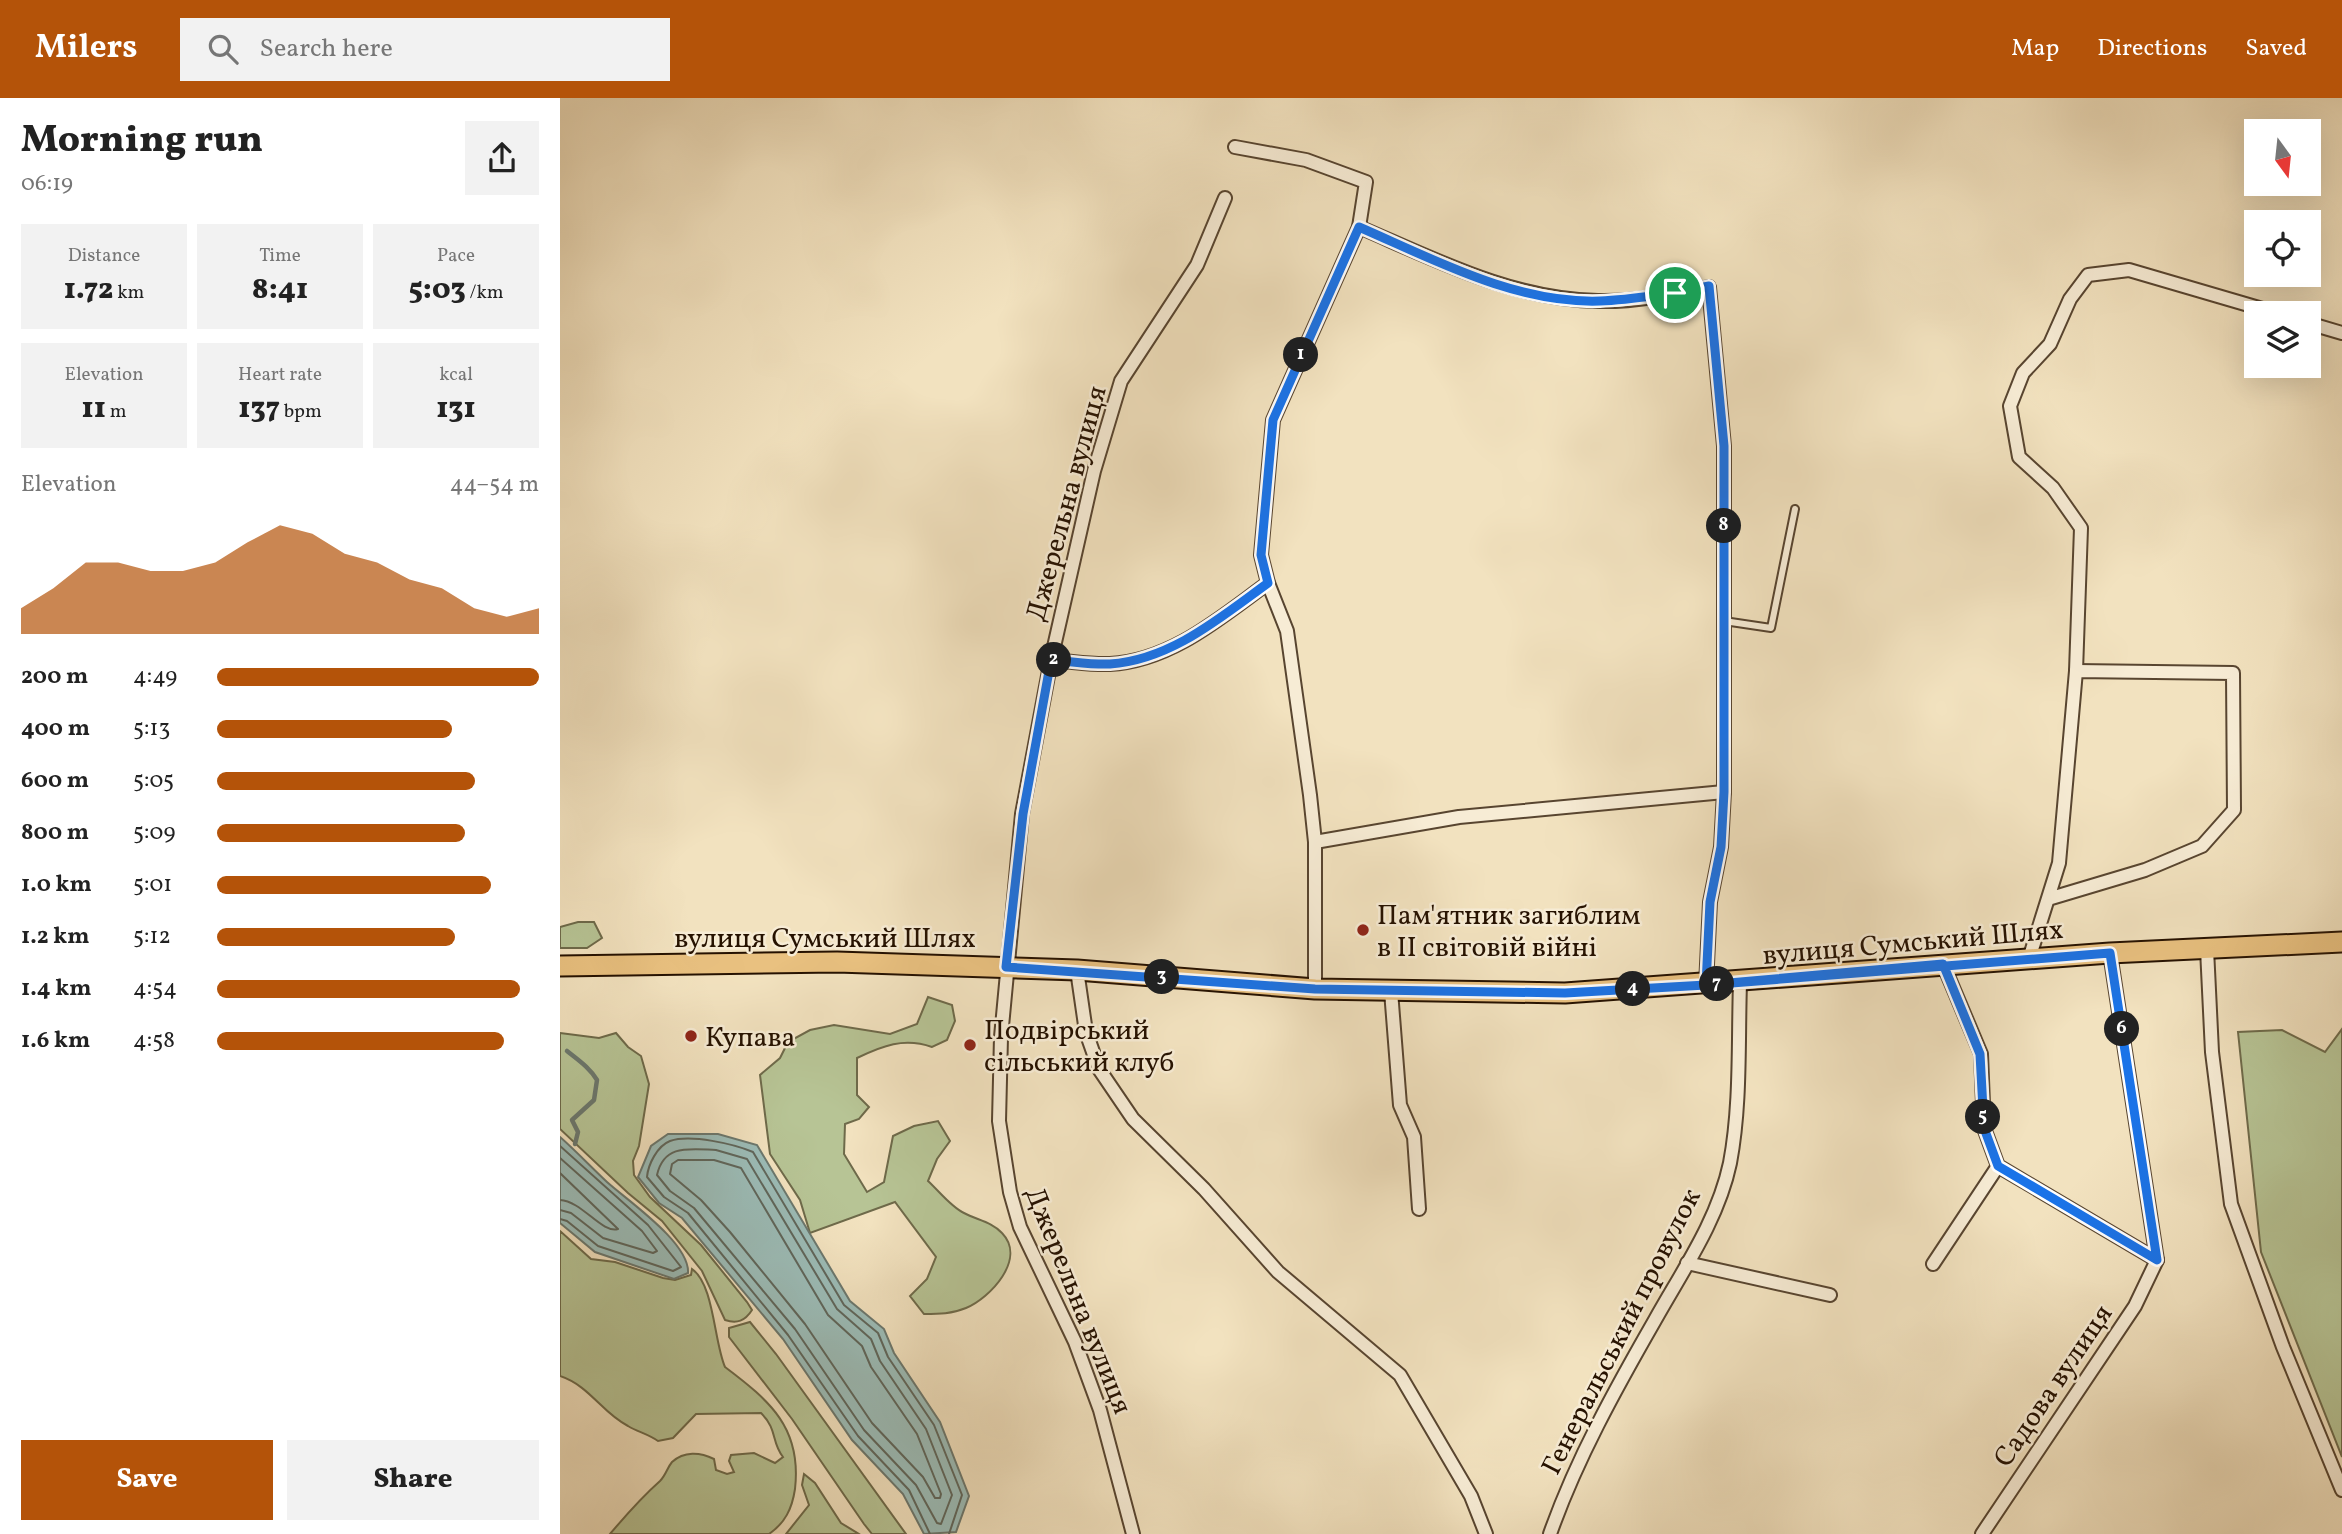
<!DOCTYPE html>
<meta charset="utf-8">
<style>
body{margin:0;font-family:Vollkorn,serif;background:#f2f2f2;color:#222;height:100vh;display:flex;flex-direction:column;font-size:26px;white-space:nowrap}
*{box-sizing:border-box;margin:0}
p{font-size:23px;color:#767676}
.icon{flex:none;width:38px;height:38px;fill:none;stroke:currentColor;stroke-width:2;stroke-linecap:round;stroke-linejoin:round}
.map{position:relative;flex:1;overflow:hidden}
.sheet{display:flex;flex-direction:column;background:#fff;width:560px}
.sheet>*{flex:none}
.needle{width:46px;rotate:165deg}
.buttons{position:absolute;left:1684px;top:21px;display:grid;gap:14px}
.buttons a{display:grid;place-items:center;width:77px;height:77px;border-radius:0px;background:#fff;box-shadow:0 7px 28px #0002;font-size:35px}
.pin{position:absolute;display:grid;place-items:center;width:60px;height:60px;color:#fff;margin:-30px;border:4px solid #fff;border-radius:50%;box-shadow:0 2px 7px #0007}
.km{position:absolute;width:35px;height:35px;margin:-18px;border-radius:50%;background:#222;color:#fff;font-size:19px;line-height:35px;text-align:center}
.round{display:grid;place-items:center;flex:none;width:74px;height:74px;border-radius:0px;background:#f2f2f2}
.overview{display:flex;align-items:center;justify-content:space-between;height:119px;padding:0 21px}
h1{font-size:38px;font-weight:800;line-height:52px}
.stats{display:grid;grid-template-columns:repeat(3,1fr);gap:10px;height:119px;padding:7px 21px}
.stats div{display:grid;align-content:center;border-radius:0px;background:#f2f2f2;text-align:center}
.stats b{font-size:30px;font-weight:800}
.stats small{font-size:19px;font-weight:400}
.stats p{font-size:19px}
.chart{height:196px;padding:14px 21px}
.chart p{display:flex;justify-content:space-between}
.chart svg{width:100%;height:126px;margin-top:7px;fill:#b45309;opacity:.7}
.action{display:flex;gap:14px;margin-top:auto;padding:14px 21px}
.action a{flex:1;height:80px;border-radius:0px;background:#b45309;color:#fff;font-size:28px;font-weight:800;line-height:80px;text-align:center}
.action a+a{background:#f2f2f2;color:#222}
ul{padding:0 21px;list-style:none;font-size:23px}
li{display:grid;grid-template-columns:112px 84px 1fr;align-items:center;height:52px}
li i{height:18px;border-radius:9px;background:#b45309}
header{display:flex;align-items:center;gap:42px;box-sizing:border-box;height:98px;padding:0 35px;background:#b45309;color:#fff}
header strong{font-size:33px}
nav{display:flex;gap:38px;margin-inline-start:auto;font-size:24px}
.search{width:490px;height:63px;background:#f2f2f2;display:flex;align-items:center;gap:18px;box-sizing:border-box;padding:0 24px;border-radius:0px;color:#767676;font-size:26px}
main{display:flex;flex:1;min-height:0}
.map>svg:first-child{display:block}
.green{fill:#b7c495;stroke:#6e6a4a;stroke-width:2}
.water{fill:#9cbdb8;stroke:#6c786e;stroke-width:2}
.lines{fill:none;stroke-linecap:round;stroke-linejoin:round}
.shore{stroke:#60675c;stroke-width:2}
.stream{stroke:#6c786e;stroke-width:4.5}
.lane-casing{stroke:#584530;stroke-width:10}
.street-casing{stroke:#584530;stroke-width:16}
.primary-casing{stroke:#251100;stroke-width:23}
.lane{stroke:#f7ecd5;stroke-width:6}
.street{stroke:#f7ecd5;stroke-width:12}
.primary{stroke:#e9c180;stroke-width:19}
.route-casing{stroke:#fff;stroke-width:14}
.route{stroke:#1a73e8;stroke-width:9}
.poi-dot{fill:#8f2418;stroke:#f7ecd5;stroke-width:2.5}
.labels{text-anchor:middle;stroke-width:5;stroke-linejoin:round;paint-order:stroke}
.street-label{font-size:28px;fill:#251100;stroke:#f7ecd5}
.poi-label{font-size:28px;fill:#251100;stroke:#f7ecd5;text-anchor:start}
</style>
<header>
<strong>Milers</strong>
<div class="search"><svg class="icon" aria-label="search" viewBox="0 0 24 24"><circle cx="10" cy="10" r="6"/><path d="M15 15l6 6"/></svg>Search here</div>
<nav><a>Map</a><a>Directions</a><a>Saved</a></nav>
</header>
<main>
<section class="sheet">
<div class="overview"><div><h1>Morning run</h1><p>06:19</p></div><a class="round"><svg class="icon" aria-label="share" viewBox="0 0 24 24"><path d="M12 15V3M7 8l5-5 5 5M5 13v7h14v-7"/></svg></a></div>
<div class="stats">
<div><p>Distance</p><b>1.72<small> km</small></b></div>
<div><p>Time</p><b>8:41</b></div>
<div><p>Pace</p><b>5:03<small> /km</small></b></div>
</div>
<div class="stats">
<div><p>Elevation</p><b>11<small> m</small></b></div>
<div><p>Heart rate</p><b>137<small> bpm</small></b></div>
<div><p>kcal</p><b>131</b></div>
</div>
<div class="chart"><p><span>Elevation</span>44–54 m</p>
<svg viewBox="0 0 160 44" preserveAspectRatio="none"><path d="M0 44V35L10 28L20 19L30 19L40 22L50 22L60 19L70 12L80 6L90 9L100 16L110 19L120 25L130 28L140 35L150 38L160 35V44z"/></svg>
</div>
<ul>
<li><b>200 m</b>4:49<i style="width:100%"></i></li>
<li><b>400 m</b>5:13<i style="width:73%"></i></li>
<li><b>600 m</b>5:05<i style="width:80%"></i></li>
<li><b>800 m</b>5:09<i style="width:77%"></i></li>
<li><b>1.0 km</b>5:01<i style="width:85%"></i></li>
<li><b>1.2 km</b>5:12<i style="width:74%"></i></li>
<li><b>1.4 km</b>4:54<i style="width:94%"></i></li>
<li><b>1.6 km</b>4:58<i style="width:89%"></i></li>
</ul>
<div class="action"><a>Save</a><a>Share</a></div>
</section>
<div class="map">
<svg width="1782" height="1436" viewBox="0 0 1782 1436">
<rect width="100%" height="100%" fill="#f2e2bf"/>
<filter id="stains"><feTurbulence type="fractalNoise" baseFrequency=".00286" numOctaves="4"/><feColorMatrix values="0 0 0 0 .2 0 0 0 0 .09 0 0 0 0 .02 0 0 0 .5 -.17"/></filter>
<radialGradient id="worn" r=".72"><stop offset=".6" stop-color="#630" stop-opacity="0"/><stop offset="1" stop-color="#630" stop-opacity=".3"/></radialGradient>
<!-- green -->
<g class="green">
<path d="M 18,824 L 34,824 L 42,840 L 27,850 L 0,850 L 0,829 Z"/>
<path d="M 368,899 L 392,907 L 395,923 L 387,942 L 372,949 C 344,939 322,948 297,960 L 297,997 L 309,1009 L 299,1021 L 285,1026 L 284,1056 L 307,1094 L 324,1084 L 333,1038 L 354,1028 L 378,1023 L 390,1043 L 377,1061 L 368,1083 C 379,1093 391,1109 404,1115 C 417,1122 432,1124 442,1135 C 467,1161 430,1200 406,1210 C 392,1216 379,1216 364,1216 L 350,1198 L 367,1181 L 376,1159 L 335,1104 L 250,1135 L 240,1102 L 210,1056 L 200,977 L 220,960 L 228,944 L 250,932 L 274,927 L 330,936 L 357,926 Z"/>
<path d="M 1782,931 L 1782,1359 L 1701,1154 L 1678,934 L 1722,932 L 1765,954 Z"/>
<path d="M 0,935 L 39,940 L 56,935 L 68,949 L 81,958 L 89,986 L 79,1048 L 73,1063 L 74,1077 L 90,1099 L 141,1147 L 187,1204 L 192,1212 C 185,1223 177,1226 165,1222 L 142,1173 L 102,1123 L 68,1095 L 0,1031 Z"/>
<path d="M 0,1133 L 31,1161 L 55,1164 L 103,1180 L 115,1182 L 131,1177 L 132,1171 C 154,1186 154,1244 165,1269 C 210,1303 242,1330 235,1391 C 232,1411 225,1425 209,1436 L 50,1436 C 66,1417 82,1399 100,1383 C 106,1377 107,1370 112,1364 C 124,1353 140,1354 154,1361 L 156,1372 L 167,1376 L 174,1374 L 169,1363 L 171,1357 L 194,1355 L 215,1365 L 223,1359 C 211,1344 218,1332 201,1315 L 136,1316 L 113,1340 L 98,1343 C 88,1336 78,1334 68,1328 C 42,1315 30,1288 0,1278 Z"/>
<path d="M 190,1224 L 216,1256 L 346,1436 L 312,1436 L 304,1426 L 232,1321 L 169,1239 L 169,1230 Z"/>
<path d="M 244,1376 L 255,1385 L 281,1425 L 299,1436 L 226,1436 L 249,1407 L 242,1387 Z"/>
</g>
<!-- water -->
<g class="water">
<path d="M 108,1036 L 158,1036 L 197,1047 L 290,1203 L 324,1231 L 334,1255 L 380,1324 L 409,1398 L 396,1434 L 364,1436 L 343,1396 L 292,1342 L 223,1241 L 122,1120 L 99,1105 L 78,1079 L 91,1048 Z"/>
<path d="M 0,1039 C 16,1053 31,1069 47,1084 C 68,1103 130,1145 128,1175 L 114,1181 L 35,1154 L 0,1125 Z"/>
</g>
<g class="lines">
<!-- shore -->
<g class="shore">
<path d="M 0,1048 L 88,1127 L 121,1169 L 113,1173 L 38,1148 L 7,1123 L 0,1121"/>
<path d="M 156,1052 L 187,1061 L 277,1211 L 311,1241 L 320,1263 L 366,1331 L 392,1397 L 381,1426 L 377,1425 L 356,1387 L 304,1332 L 235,1231 L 134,1110 L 110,1093 L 97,1077 C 104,1046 129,1051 156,1052 Z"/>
<path d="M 0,1060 L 82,1133 L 97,1153 L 93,1155 L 43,1140 L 11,1115 L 0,1112"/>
<path d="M 118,1062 L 154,1062 L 181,1070 L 268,1217 L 302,1248 L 311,1269 L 357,1336 L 381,1396 L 380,1400 L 375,1400 L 363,1379 L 312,1325 L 245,1226 L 170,1134 L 141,1102 L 110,1076 L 112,1066 Z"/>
<path d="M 0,1075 L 58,1131 C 42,1136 22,1103 0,1102"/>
<path d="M 370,1436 L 349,1392 L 298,1338 L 228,1237 L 128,1115 L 104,1099 L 87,1079 C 88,1067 97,1048 110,1043 C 131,1036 174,1046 193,1054 L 284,1207 L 318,1235 L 328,1259 L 374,1327 L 402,1397 L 389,1436"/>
</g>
<!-- stream -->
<path class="stream" d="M 7,953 C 18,962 29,969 37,982 L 34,1002 L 12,1022 L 18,1034 L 15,1046"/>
<!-- lane casing -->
<g class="lane-casing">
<path id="lane" d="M 1164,523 L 1211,530 L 1235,411"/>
</g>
<!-- street casing -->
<g class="street-casing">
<g id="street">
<path d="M 675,49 L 746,62 L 806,84 L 799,129 L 713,322 L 701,457 L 708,485 L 727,533 L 750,697 L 755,744 L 755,891"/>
<path d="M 799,129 C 874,161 953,202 1038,203 C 1074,204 1114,196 1149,189 L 1164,348 L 1164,694 L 1161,749 L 1150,804 L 1146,887"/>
<path d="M 1748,225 L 1782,235"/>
<path d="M 491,562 C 510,563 531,567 550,566 C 611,563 661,519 708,485"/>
<path d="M 1516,573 L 1521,430 L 1493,390 L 1459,359 L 1450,308 L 1463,275 L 1490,246 L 1510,201 L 1528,177 L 1569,172 L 1716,215"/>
<path d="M 755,744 L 899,719 L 1164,694"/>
<path d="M 1647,851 L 1652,954 L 1671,1106 L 1723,1249 L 1782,1392"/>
<path d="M 1550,855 L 1597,1162"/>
<path d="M 1469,861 L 1499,765 L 1516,573 L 1673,575 L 1674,712 L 1642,748 L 1585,772 L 1488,801"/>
<path d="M 1383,866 L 1421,956 L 1424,1030 L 1438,1068 L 1597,1162"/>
<path d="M 517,872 L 526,934 L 539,971 L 573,1021 L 644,1091 L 718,1174 L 840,1277 L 911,1398 L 926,1436"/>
<path d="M 831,893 L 840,1007 L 854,1039 L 859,1111"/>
<path d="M 1127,1165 L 1270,1197"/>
<path d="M 1373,1166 L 1438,1068"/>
<path d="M 573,1436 L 540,1312 L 515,1244 L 460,1129 L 450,1094 L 439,1023 L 441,939 L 462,716 L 491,562 L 534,373 L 561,283 L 637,167 L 665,100"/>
<path d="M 990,1436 C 1016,1362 1056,1290 1095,1222 C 1123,1172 1158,1122 1170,1065 C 1181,1007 1178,944 1180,885"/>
<path d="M 1422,1436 L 1575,1208 L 1597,1162"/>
</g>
</g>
<!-- primary casing -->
<g class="primary-casing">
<path id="primary" d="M 0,868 L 277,864 L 517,872 L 755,891 L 1005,895 L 1550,855 L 1782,844"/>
</g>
<!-- lane -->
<use href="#lane" class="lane"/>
<!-- street -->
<use href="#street" class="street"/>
<!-- primary -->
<use href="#primary" class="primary"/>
</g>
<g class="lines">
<!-- route casing -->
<g class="route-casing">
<path id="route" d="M 1115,195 C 1091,198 1065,202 1040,203 C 956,206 873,161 799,129 L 713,322 L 701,457 L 708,485 C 661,519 611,562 550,566 C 531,567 510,563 491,562 L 463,716 L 446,869 L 755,891 L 1005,895 L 1146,887 L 1383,866 L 1420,956 L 1424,1030 L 1438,1068 L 1597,1162 L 1550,855 L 1146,887 L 1150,804 L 1161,749 L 1164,694 L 1164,348 L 1149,188 L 1115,195"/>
</g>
<!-- route -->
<use href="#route" class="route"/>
</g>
<!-- markers -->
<g class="poi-dot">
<circle cx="803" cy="832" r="7"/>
<circle cx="131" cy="938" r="7"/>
<circle cx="410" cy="947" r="7"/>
</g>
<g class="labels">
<!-- street labels -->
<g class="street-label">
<text transform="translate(505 405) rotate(-75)" y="10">Джерельна вулиця</text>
<text x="265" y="849">вулиця Сумський Шлях</text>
<text transform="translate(1353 843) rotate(-5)" y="10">вулиця Сумський Шлях</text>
<text transform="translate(520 1202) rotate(68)" y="10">Джерельна вулиця</text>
<text transform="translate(1060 1233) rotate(-63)" y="10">Генеральський провулок</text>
<text transform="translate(1492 1287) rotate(-56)" y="10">Садова вулиця</text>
</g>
<!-- poi labels -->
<g class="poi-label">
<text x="817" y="826">Пам'ятник загиблим<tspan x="817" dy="32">в II світовій війні</tspan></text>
<text x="424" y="941">Подвірський<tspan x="424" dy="32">сільський клуб</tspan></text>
<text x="145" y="948">Купава</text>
</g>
</g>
<rect width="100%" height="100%" filter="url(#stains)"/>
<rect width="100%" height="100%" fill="url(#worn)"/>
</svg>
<div class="buttons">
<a><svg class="needle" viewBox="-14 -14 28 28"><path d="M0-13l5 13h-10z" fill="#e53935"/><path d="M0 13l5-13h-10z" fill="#767676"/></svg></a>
<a><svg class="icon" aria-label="locate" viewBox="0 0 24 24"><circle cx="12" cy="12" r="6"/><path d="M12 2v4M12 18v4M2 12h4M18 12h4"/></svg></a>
<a><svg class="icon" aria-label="layers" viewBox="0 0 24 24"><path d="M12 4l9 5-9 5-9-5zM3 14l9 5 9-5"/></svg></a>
</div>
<div class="pin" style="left:1115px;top:195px;background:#1e9e55"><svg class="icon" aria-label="arrive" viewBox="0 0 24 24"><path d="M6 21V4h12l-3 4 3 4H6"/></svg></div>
<b class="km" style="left:741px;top:257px">1</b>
<b class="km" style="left:494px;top:562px">2</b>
<b class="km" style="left:602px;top:879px">3</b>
<b class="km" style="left:1073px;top:891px">4</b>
<b class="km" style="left:1423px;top:1019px">5</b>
<b class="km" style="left:1562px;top:931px">6</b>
<b class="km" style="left:1157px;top:886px">7</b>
<b class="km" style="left:1164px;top:428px">8</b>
</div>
</main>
